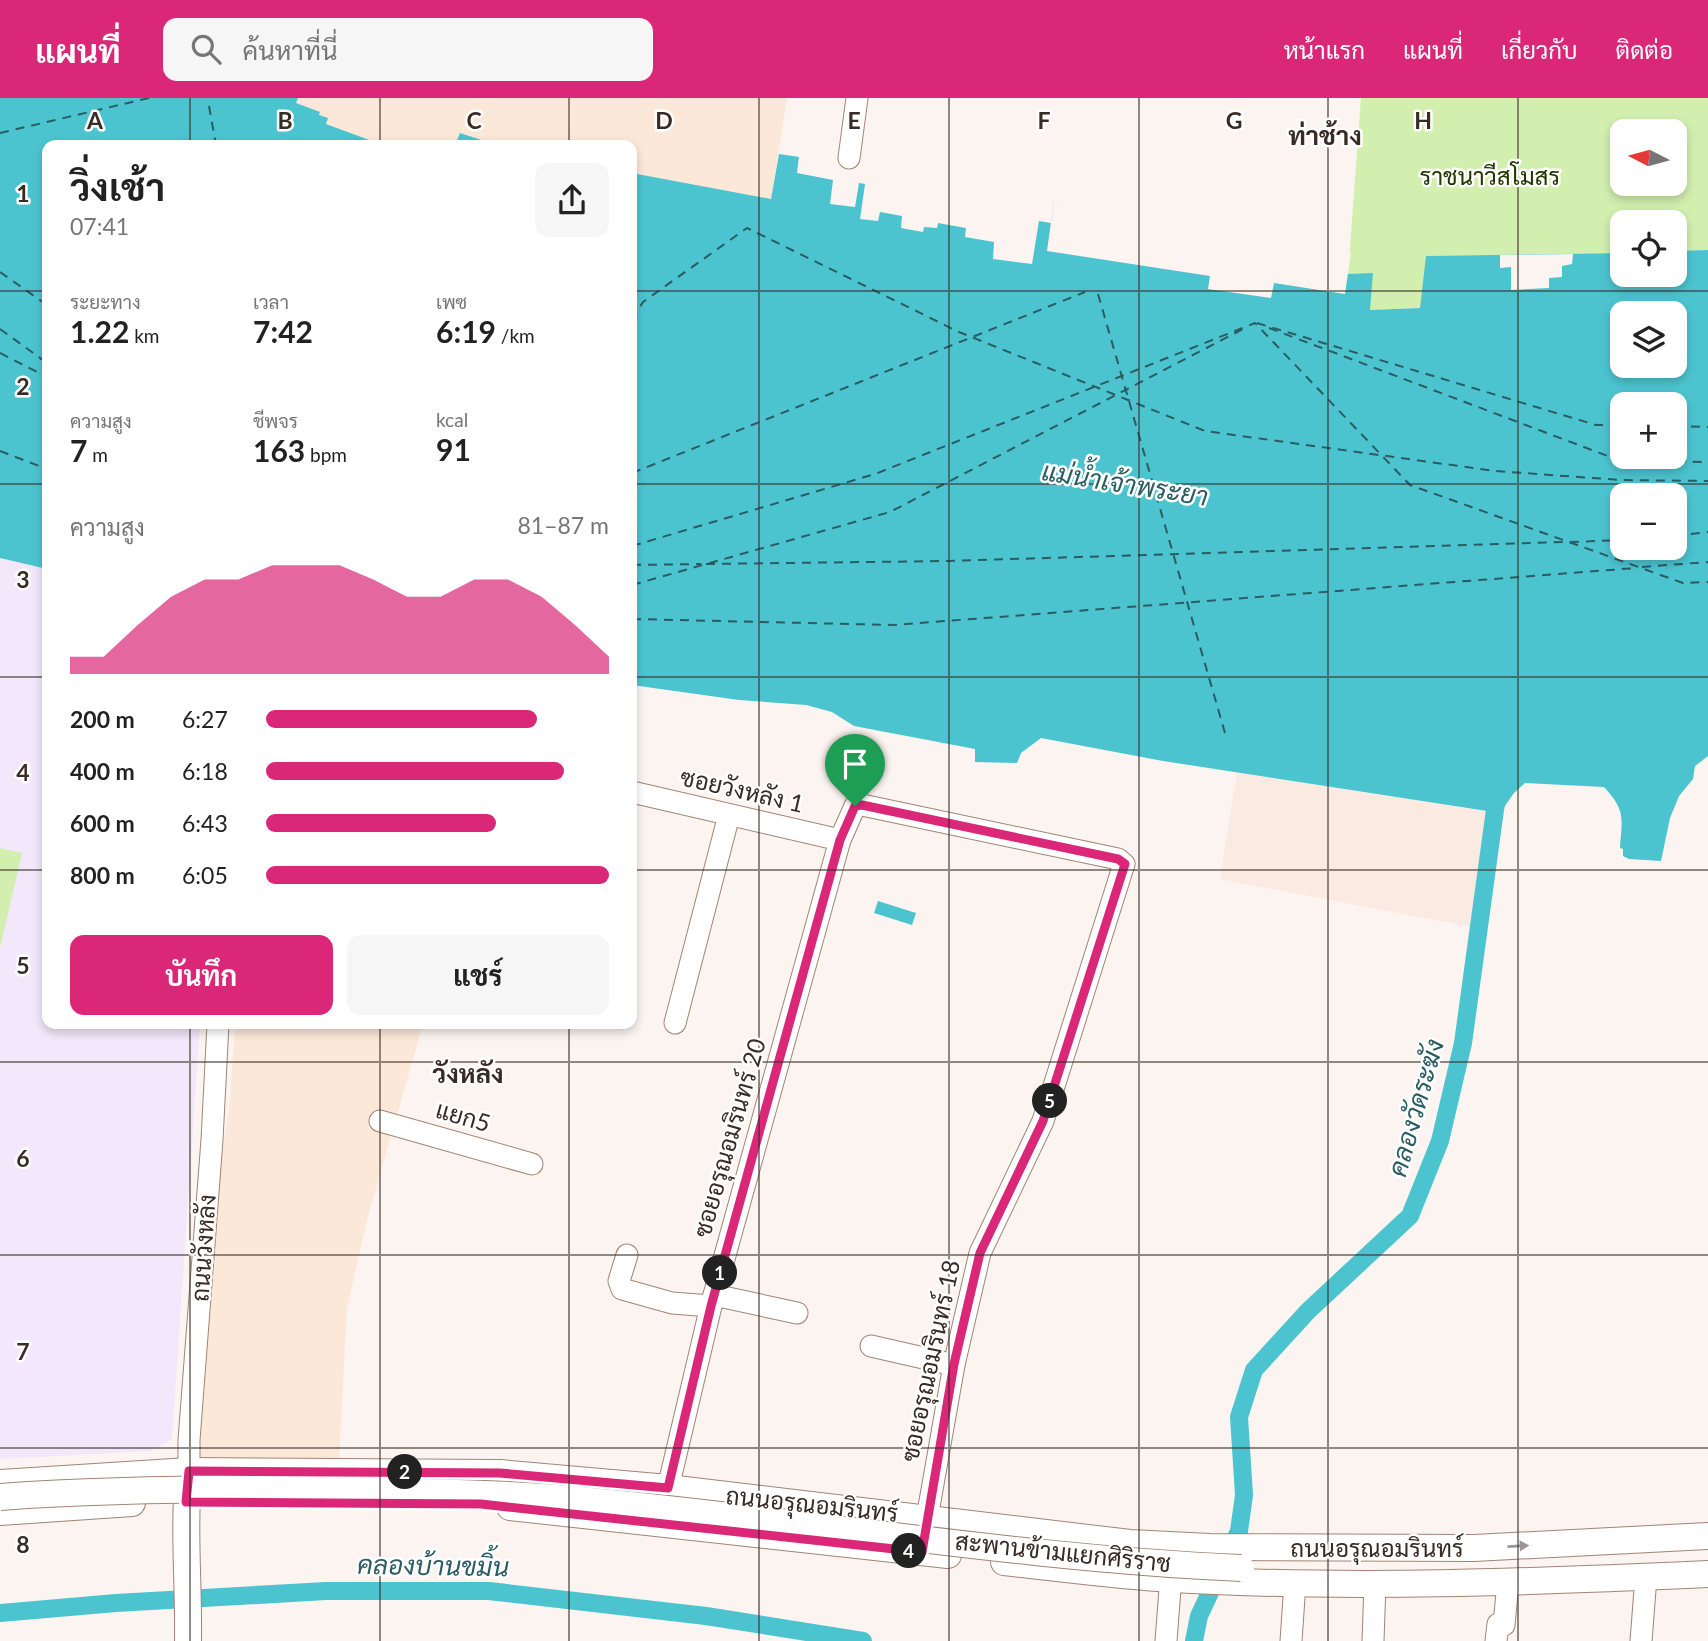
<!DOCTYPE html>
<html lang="th">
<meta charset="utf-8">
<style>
body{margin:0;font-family:Lato,Sarabun,sans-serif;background:#f6f6f6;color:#222;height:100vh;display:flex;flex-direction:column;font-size:26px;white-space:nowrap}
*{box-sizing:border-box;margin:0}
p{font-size:23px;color:#767676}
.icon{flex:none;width:38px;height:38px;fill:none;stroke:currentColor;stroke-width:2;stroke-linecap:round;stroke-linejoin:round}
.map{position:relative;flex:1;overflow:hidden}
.details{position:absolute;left:42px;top:42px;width:595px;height:889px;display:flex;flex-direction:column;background:#fff;border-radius:14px;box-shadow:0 4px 10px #0003}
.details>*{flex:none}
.needle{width:46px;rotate:276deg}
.buttons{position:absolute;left:1610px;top:21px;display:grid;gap:14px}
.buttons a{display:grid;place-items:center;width:77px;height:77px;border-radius:14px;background:#fff;box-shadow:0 4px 10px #0003;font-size:35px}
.pin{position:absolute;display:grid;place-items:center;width:60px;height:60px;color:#fff;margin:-72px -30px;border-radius:50% 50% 50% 0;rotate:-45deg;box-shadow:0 0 7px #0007}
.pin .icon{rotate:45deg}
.km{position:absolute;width:35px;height:35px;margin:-18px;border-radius:50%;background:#222;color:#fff;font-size:19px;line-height:35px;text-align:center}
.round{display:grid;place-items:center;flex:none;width:74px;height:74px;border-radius:14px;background:#f6f6f6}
.head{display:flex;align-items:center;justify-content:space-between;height:119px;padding:0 28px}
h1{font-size:38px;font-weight:700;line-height:52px}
.metrics{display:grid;grid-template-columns:repeat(3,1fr);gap:10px;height:119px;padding:7px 28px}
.metrics div{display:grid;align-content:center}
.metrics b{font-size:30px;font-weight:700}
.metrics small{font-size:19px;font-weight:400}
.metrics p{font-size:19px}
.chart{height:196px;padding:14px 28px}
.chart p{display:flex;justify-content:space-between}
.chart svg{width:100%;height:126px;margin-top:7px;fill:#db2777;opacity:.7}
.action{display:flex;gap:14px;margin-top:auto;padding:14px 28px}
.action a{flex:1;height:80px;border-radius:14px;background:#db2777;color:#fff;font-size:28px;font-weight:700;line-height:80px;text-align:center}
.action a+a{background:#f6f6f6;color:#222}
ul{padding:0 28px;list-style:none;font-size:23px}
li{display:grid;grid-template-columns:112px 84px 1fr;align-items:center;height:52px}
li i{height:18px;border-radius:9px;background:#db2777}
header{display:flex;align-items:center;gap:42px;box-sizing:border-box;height:98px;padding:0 35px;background:#db2777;color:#fff}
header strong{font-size:33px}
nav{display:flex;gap:38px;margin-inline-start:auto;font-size:24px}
.search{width:490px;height:63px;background:#f6f6f6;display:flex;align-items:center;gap:18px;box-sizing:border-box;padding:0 24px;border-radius:14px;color:#767676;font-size:26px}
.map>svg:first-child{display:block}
.commercial{fill:#fce8d9}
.built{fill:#fbeae1}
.medical{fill:#f2e7fb}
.green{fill:#d2efaf;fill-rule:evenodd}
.water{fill:#4cc4d0;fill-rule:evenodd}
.pier{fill:#fbf4f0}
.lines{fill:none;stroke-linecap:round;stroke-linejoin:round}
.canal{stroke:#4cc4d0;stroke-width:18}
.ferry{stroke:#2a5c61;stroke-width:2;stroke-dasharray:9 7;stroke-linecap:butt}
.minor-casing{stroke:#a38473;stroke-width:23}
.major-casing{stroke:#a38473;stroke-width:28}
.minor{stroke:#fff;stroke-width:21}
.major{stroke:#fff;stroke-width:26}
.major-bridge-casing{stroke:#a38473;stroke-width:28;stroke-linecap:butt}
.major-bridge{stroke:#fff;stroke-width:26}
.oneway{fill:#9c9592}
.route-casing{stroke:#fff;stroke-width:14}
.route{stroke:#db2777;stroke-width:9}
.grid{fill:none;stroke:#382b24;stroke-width:2;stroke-opacity:0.55}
.labels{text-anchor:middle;stroke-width:5;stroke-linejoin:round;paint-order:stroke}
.park-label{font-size:24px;fill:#233600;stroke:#fff}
.street-label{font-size:24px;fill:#382b24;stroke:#fff}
.neighbourhood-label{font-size:26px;font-weight:bold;fill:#382b24;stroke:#fff}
.water-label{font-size:26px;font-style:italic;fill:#2a5c61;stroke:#fff}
.grid-label{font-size:23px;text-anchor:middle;font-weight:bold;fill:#382b24;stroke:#fff;stroke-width:5;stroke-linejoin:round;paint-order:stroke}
</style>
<header>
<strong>แผนที่</strong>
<div class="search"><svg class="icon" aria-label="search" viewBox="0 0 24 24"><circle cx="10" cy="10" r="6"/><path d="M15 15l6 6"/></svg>ค้นหาที่นี่</div>
<nav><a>หน้าแรก</a><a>แผนที่</a><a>เกี่ยวกับ</a><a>ติดต่อ</a></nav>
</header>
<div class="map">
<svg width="1708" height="1543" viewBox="0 0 1708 1543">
<rect width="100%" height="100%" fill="#fbf4f0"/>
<!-- commercial -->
<g class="commercial">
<path d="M 298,0 L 787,0 L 771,101 L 632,75 L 632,47 L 497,47 L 460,35 L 455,47 L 400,47 L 391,44 L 389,47 L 383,47 L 326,26 L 319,17 L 295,5 Z"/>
<path d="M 235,926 L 423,926 L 367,1122 L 347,1210 L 339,1363 L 199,1363 L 215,1105 L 230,1004 Z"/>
</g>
<!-- built -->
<path class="built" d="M 1237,674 L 1490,714 L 1472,829 L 1220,781 Z"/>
<!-- medical -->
<path class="medical" d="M 0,460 L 47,471 L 47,926 L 200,926 L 172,1341 L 151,1353 L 0,1361 Z"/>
<!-- green -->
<g class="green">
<path d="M 1361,0 L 1708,0 L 1708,152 L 1675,153 L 1675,124 L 1622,124 L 1622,155 L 1427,158 L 1421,210 L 1370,212 L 1348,176 ZM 1622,33 L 1675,33 L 1675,86 L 1622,86 Z"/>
<path d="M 0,750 L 22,755 L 0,850 Z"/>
</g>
<!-- water -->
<g class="water">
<path d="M 0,0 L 298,0 L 296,5 L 320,14 L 319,17 L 328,20 L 326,26 L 383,47 L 47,47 L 47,471 L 0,460 Z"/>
<path d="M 460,35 L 497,47 L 455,47 Z"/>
<path d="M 779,56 L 799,59 L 797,75 L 833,82 L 830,106 L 855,109 L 859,85 L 865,86 L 860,121 L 878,123 L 880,114 L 902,118 L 901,130 L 923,134 L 924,129 L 937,130 L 938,125 L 966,130 L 965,139 L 994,144 L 993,161 L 1032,166 L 1039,123 L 1051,125 L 1054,102 L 1170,128 L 1348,176 L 1373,175 L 1370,212 L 1420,210 L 1426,158 L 1622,155 L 1622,177 L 1675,177 L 1675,153 L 1708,152 L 1708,658 L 1695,668 L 1693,681 L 1679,698 L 1670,720 L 1661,763 L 1629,761 L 1623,758 L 1623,751 L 1620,750 C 1622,719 1626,713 1604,689 L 1525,685 L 1514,695 L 1500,715 L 1163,663 L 1041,640 L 1021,655 L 1017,665 L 975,664 L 975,651 L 854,628 L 832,614 L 806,607 L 739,602 L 632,587 L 632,75 L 771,101 ZM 1622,215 L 1675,215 L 1675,268 L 1622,268 ZM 1622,306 L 1675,306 L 1675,359 L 1622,359 ZM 1622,397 L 1675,397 L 1675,450 L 1622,450 Z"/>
<path d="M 878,803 L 916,815 L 912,827 L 874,815 Z"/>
</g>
<!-- pier -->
<g class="pier">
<path d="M 1054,102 L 1103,109 L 1171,125 L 1260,136 L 1341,151 L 1351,155 L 1345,196 L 1274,185 L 1271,200 L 1208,191 L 1210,178 L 1047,153 Z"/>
<path d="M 1573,156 L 1572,166 L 1562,168 L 1562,179 L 1549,180 L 1549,190 L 1511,192 L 1511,169 L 1500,170 L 1500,157 Z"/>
</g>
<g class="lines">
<!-- canal -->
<g class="canal">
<path d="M 0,1515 L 116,1505 L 326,1493 L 489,1493 L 706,1518 L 863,1543"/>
<path d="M 1194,1543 L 1199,1518 L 1239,1433 L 1244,1397 L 1239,1319 L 1254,1272 L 1308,1213 L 1410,1118 L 1440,1043 L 1463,945 L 1498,690"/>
</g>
<!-- ferry -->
<g class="ferry">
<path d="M 209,8 L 216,47"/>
<path d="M 0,35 L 149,0"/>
<path d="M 0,174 L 47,207"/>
<path d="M 1098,196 L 1225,635"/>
<path d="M 632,222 L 643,204 L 747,130 L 959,234 L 1205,333 L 1495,373 L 1621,382 L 1708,383"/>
<path d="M 1257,225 L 1596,327 L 1622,327"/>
<path d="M 1269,230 L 1621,363 L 1708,364"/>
<path d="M 0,231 L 47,265"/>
<path d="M 0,255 L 47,279"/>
<path d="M 1675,328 L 1708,329"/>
<path d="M 0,353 L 47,371"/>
<path d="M 632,375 L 1085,194"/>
<path d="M 1675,438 L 1708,434"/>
<path d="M 1570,444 L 1622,442"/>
<path d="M 632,448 L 875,376 L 1255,225 L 1410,387 L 1683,485 L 1708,484"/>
<path d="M 706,466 L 949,463 L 1565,444"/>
<path d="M 632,467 L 701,466"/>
<path d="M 1642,469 L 1708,464"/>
<path d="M 632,487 L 890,414 L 1245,230"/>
<path d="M 632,521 L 894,527 L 1636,470"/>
</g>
<!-- minor casing -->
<g class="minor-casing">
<g id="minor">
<path d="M 849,60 L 857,0"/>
<path d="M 632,694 L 840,742"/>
<path d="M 675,925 L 729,717"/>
<path d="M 380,1023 L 532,1066"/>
<path d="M 627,1157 L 619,1183 L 622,1191 L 672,1205 L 711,1208"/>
<path d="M 714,1197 L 797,1215"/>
<path d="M 871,1248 L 954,1267"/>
<path d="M 189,1373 L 189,1342 L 212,1042 L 218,926"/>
<path d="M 668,1390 L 711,1208 L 840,742 L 855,708 L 862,707 L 1118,761 L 1124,766 L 1043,1023 L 980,1155 L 954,1267 L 927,1420"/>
<path d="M 1166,1543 L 1172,1465"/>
<path d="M 1291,1543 L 1295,1485"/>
<path d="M 1373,1543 L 1375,1486"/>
<path d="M 1496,1543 L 1498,1526 L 1504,1527 L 1508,1484"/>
<path d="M 1641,1543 L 1646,1479"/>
</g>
</g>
<!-- major casing -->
<g class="major-casing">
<g id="major">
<path d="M 0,1385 L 189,1373 L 500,1375 L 668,1390 L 1130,1445 L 1210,1449 L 1474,1450 L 1708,1438"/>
<path d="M 510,1409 L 948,1457"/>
<path d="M 0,1414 L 132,1405"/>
<path d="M 1004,1464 C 1060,1470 1116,1478 1173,1481 C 1351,1491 1530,1484 1708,1476"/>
<path d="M 188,1543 C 189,1486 183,1430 189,1373"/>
</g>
</g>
<!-- minor -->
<use href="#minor" class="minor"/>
<!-- major -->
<use href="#major" class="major"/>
<!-- major-bridge casing -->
<g class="major-bridge-casing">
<path id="major-bridge" d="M 0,1399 C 127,1390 254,1390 381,1393 C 444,1395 506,1395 569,1401 C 793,1421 1016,1460 1241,1470"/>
</g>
<!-- major-bridge -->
<use href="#major-bridge" class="major-bridge"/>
</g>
<!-- one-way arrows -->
<defs><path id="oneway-solid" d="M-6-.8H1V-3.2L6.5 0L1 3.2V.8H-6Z" transform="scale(1.75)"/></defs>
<use class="oneway" href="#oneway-solid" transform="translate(1518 1448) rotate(-3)"/>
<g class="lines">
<!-- route casing -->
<g class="route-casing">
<path id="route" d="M 862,707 L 1118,761 L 1125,766 L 1043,1023 L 980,1155 L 954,1266 L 922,1454 L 481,1406 L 186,1404 L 189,1373 L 500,1375 L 668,1390 L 711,1208 L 840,742 L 855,708 Z"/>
</g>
<!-- route -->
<use href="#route" class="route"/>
</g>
<!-- grid -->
<path class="grid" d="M 190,0 L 190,47M 380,0 L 380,47M 569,0 L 569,47M 759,0 L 759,1543M 949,0 L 949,1543M 1139,0 L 1139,1543M 1328,0 L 1328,1543M 1518,0 L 1518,1543M 0,193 L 47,193M 632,193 L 1708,193M 0,386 L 47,386M 632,386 L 1708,386M 0,579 L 47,579M 632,579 L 1708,579M 0,772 L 47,772M 632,772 L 1708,772M 190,926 L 190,1543M 380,926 L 380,1543M 569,926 L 569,1543M 0,964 L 1708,964M 0,1157 L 1708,1157M 0,1350 L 1708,1350"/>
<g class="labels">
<!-- park labels -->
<g class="park-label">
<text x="1490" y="87">ราชนาวีสโมสร</text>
</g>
<!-- street labels -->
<g class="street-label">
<text transform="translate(742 693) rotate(13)" y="8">ซอยวังหลัง 1</text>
<text transform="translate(463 1019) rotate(16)" y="8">แยก5</text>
<text transform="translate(730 1040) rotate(-74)" y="8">ซอยอรุณอมรินทร์ 20</text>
<text transform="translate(204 1150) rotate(-86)" y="8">ถนนวังหลัง</text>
<text transform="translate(931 1263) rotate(-78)" y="8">ซอยอรุณอมรินทร์ 18</text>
<text transform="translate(812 1407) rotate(6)" y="8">ถนนอรุณอมรินทร์</text>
<text x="1377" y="1459">ถนนอรุณอมรินทร์</text>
<text transform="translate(1063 1455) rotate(6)" y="8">สะพานข้ามแยกศิริราช</text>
</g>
<!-- neighbourhood labels -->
<g class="neighbourhood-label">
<text x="1325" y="47">ท่าช้าง</text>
<text x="468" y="985">วังหลัง</text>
</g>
<!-- water labels -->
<g class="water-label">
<text transform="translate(1125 386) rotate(9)" y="9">แม่น้ำเจ้าพระยา</text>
<text transform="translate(1416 1010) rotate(-74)" y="9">คลองวัดระฆัง</text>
<text transform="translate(433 1468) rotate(1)" y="9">คลองบ้านขมิ้น</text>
</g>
</g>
<g class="grid-label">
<text x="95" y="31">A</text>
<text x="285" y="31">B</text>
<text x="474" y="31">C</text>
<text x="664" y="31">D</text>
<text x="854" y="31">E</text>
<text x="1044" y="31">F</text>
<text x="1234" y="31">G</text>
<text x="1423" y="31">H</text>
<text x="23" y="104">1</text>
<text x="23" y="297">2</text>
<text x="23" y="490">3</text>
<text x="23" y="683">4</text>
<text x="23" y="876">5</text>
<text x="23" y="1069">6</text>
<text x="23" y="1262">7</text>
<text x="23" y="1455">8</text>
</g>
</svg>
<div class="buttons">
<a><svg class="needle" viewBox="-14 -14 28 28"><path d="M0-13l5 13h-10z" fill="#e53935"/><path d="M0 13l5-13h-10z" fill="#767676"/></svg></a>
<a><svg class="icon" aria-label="locate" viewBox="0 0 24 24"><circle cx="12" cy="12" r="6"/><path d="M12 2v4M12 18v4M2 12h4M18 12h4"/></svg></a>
<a><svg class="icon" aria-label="layers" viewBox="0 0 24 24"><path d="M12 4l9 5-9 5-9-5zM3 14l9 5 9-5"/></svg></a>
<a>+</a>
<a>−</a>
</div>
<div class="pin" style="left:855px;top:708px;background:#1e9e55"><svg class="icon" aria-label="arrive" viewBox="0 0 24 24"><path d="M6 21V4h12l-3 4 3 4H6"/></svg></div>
<b class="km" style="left:720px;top:1175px">1</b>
<b class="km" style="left:405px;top:1374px">2</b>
<b class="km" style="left:909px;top:1453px">4</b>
<b class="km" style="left:1050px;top:1003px">5</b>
<section class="details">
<div class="head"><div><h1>วิ่งเช้า</h1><p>07:41</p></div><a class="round"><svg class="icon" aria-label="share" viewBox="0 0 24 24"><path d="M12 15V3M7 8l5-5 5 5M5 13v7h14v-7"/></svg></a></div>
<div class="metrics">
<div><p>ระยะทาง</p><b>1.22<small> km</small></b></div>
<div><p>เวลา</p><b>7:42</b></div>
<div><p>เพซ</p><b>6:19<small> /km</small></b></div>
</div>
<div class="metrics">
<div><p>ความสูง</p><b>7<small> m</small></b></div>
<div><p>ชีพจร</p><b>163<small> bpm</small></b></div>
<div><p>kcal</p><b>91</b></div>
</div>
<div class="chart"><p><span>ความสูง</span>81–87 m</p>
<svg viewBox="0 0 160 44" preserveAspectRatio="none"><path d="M0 44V38L10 38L20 27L30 17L40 11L50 11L60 6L70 6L80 6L90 11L100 17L110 17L120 11L130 11L140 17L150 27L160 38V44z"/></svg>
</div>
<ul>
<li><b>200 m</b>6:27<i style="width:79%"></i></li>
<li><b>400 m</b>6:18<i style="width:87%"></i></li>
<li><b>600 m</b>6:43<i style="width:67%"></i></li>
<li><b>800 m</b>6:05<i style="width:100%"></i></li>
</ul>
<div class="action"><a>บันทึก</a><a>แชร์</a></div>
</section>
</div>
